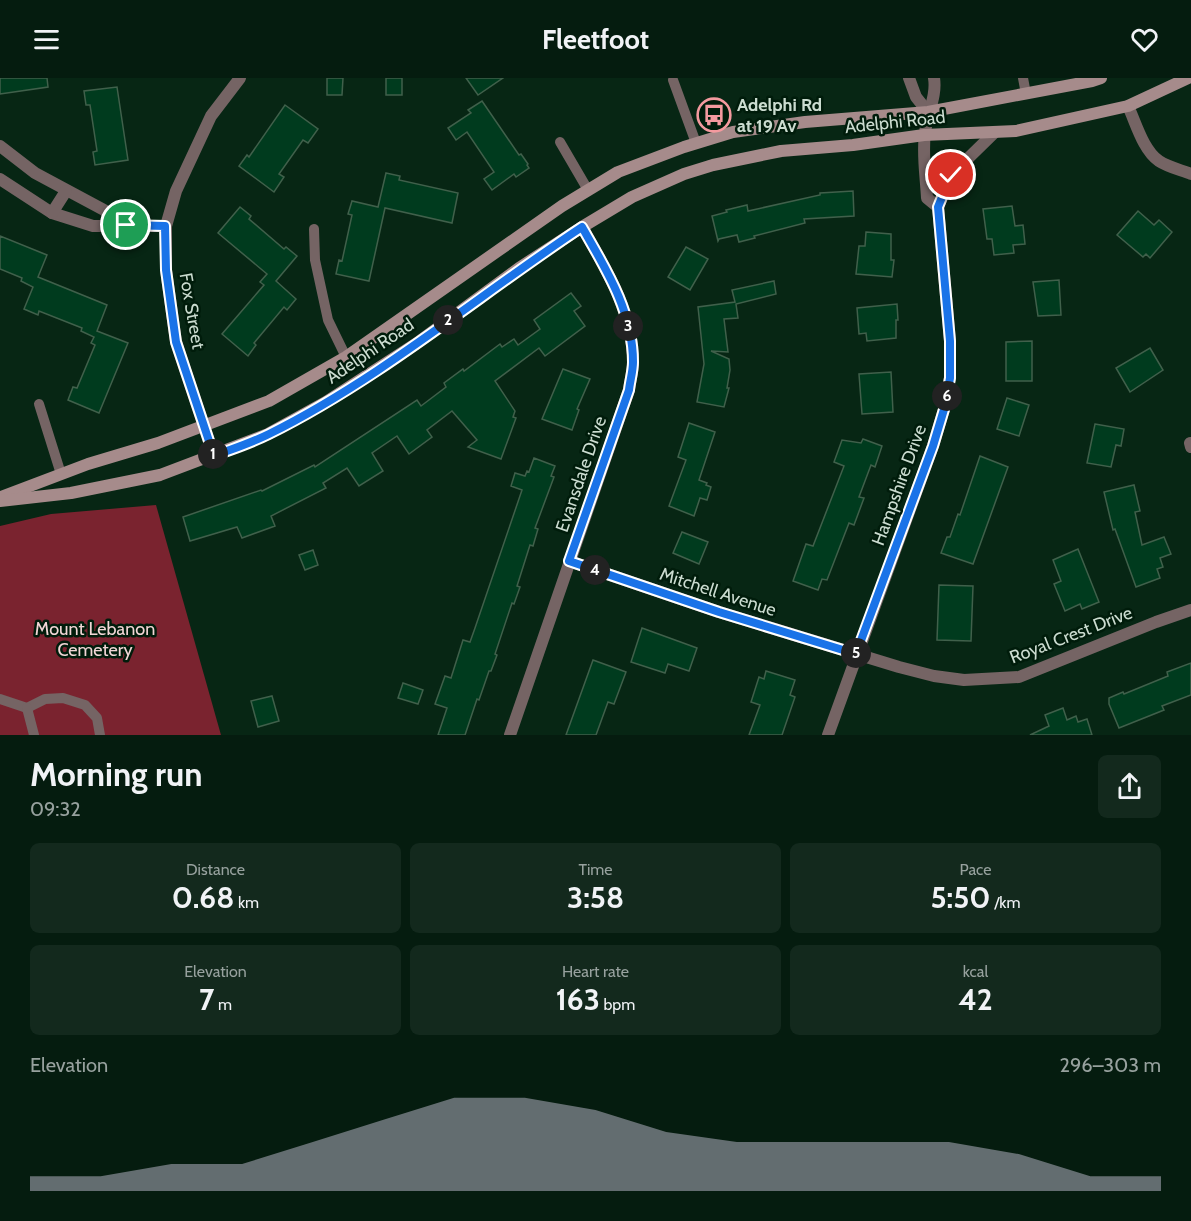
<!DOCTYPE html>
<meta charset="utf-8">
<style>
body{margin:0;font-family:Cabin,sans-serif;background:#13291d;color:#f1f3f6;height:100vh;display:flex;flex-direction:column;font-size:22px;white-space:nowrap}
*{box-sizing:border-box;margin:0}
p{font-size:20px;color:#97a19e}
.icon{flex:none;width:33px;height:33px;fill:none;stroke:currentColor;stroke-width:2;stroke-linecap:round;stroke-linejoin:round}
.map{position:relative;height:657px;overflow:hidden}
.details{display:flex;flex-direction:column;background:#051c0f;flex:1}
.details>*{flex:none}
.pin{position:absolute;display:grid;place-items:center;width:51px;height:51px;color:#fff;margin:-26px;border:3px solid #fff;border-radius:50%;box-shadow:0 2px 6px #0007}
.km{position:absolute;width:30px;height:30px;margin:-15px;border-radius:50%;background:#222;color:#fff;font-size:16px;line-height:30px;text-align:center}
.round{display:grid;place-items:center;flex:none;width:63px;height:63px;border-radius:9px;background:#13291d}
.head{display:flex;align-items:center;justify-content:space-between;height:102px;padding:0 30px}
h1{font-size:33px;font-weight:700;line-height:45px}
.stats{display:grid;grid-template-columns:repeat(3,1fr);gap:9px;height:102px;padding:6px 30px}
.stats div{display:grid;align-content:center;border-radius:9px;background:#13291d;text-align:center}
.stats b{font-size:30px;font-weight:700}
.stats small{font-size:16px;font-weight:400}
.stats p{font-size:16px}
.chart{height:168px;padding:12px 30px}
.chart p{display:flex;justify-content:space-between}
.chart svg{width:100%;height:108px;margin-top:6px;fill:#8c9099;opacity:.7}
header{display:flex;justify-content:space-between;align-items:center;height:78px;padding:0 30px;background:#051c0f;font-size:27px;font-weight:700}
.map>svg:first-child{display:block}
.green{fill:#7a232f}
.building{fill:#003b1e;stroke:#40604b;stroke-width:1.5}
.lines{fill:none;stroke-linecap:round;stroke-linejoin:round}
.lane{stroke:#756464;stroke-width:10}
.street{stroke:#756464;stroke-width:12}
.secondary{stroke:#a68b8b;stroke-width:12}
.route-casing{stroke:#fff;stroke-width:12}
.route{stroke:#1a73e8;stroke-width:8}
.labels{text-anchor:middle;stroke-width:5;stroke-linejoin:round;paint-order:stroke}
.poi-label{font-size:18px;font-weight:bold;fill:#cbdcd0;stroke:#001c0b;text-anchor:start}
.street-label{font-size:18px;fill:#cbdcd0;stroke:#001c0b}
.park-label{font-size:18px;fill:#f2d6d6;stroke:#001c0b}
</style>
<header><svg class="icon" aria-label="menu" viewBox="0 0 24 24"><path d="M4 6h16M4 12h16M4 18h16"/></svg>Fleetfoot<svg class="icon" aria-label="heart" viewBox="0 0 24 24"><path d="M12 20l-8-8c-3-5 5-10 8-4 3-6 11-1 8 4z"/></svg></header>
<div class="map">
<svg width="1191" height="657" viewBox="0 0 1191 657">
<rect width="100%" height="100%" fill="#072614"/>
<!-- green -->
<path class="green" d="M 156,427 L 221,657 L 0,657 L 0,448 L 51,436 Z"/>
<!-- building -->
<g class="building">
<path d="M 0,0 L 47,0 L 48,9 L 0,16 Z"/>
<path d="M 327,0 L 343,0 L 342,17 L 327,17 Z"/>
<rect x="386" y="0" width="16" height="17"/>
<path d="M 466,0 L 503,0 L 478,17 Z"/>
<path d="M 117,9 L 128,82 L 95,87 L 93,74 L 97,73 L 90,27 L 86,27 L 84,13 Z"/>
<path d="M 482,23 L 519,77 L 521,76 L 528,86 L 527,87 L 529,90 L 516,99 L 514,96 L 492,112 L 484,101 L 494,94 L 467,54 L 456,62 L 448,50 L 471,35 L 468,32 Z"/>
<path d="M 285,27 L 318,51 L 308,65 L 303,62 L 279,96 L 284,99 L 274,114 L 239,88 L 247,77 L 249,79 Z"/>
<path d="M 386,95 L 400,98 L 399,102 L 458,115 L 452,145 L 385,130 L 369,203 L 336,196 L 339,182 L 342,183 L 352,137 L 348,136 L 352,123 L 378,129 Z"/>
<path d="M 853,113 L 854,138 L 804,141 L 805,145 L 754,158 L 755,160 L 739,164 L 737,157 L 719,161 L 718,163 L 712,138 L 727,134 L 726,132 L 747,127 L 748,133 L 820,117 L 820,115 Z"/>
<path d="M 1012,128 L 1015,148 L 1023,147 L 1025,166 L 1013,167 L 1014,175 L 994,177 L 992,161 L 987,161 L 983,131 Z"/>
<path d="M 240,129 L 251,138 L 249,141 L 284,171 L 286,169 L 297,178 L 276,203 L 296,221 L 287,232 L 284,229 L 254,265 L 256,267 L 248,278 L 222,256 L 264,207 L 260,204 L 267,196 L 218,155 Z"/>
<path d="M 1138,133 L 1154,147 L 1159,142 L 1172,154 L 1150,180 L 1146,176 L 1143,179 L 1117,157 Z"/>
<path d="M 866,154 L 891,156 L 891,182 L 894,182 L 892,199 L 856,196 L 859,168 L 865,168 Z"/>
<path d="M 0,158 L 47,177 L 38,199 L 107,227 L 97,253 L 128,265 L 99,335 L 68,322 L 73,309 L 77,310 L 95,267 L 91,265 L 94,259 L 81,253 L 82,250 L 39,233 L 38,237 L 24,231 L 33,209 L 21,203 L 22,200 L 0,191 Z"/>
<path d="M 686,169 L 708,181 L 690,212 L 668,199 Z"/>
<path d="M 1059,202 L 1061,237 L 1038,238 L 1033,204 Z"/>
<path d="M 774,203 L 776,216 L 736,226 L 738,240 L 724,241 L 728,274 L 711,273 L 729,281 L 730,292 L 727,310 L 729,310 L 724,329 L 697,324 L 704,286 L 698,229 L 735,224 L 732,212 Z"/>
<path d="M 571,215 L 581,228 L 574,233 L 585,248 L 545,278 L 539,270 L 495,303 L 515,333 L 513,339 L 516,340 L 501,381 L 468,369 L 477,362 L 452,333 L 427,352 L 432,359 L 409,376 L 397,358 L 372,375 L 383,393 L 359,408 L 347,390 L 323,405 L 326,410 L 271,438 L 275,448 L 242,460 L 237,449 L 190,463 L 183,439 L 261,412 L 262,413 L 314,387 L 315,389 L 417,322 L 421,328 L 446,309 L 444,305 L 463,291 L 464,293 L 500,266 L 502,269 L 514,261 L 518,267 L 540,251 L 534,242 Z"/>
<path d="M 897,226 L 898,242 L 896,242 L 896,260 L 867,263 L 866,255 L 859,256 L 857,230 Z"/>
<path d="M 1032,263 L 1032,303 L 1006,303 L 1006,264 Z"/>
<path d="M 1150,270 L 1163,292 L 1130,314 L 1116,290 Z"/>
<path d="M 563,291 L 590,301 L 577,331 L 579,332 L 572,352 L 542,341 Z"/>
<path d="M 891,294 L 893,334 L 862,336 L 859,296 Z"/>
<path d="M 1007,320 L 1029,327 L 1019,358 L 997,351 Z"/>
<path d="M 689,345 L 715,354 L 699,402 L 707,405 L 706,407 L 711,409 L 707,422 L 700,420 L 694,438 L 669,428 L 686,382 L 678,379 Z"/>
<path d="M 1095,346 L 1124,351 L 1121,368 L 1116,367 L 1111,389 L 1087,385 Z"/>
<path d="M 863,361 L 882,368 L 875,389 L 871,387 L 859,419 L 864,420 L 854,447 L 849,445 L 827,502 L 822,501 L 818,512 L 793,503 L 806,466 L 813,468 L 844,388 L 834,384 L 842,362 L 861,365 Z"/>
<path d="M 980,378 L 1008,389 L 973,486 L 941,475 L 947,459 L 950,459 L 958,436 L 960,437 Z"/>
<path d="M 534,380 L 555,388 L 551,398 L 554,399 L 535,450 L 538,451 L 533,468 L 530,467 L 517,508 L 520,509 L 514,526 L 512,525 L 495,576 L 497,577 L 491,593 L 489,593 L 479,622 L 477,621 L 465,657 L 438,657 L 447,630 L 435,626 L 445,598 L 451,600 L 463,562 L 470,564 L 475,550 L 522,412 L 511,408 L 515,395 L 525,398 L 527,393 L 529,394 Z"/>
<path d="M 1134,407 L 1140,433 L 1135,434 L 1142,467 L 1164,459 L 1171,476 L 1160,480 L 1163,489 L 1157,491 L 1160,500 L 1136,509 L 1115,451 L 1113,452 L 1104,414 Z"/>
<path d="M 682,454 L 708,464 L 699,486 L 673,475 Z"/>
<path d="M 1078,471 L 1099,524 L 1082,531 L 1080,526 L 1065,533 L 1054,506 L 1061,503 L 1053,482 Z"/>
<path d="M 313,472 L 318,487 L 305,492 L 299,477 Z"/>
<path d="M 939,507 L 973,508 L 971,563 L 937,562 Z"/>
<path d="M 642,550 L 697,570 L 689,593 L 668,586 L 665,595 L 631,584 Z"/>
<path d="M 593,582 L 626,594 L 614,626 L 608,624 L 596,657 L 566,657 Z"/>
<path d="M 1191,585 L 1191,617 L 1162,628 L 1164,632 L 1119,650 L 1109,626 L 1109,620 L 1123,614 L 1124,616 L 1168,598 L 1167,594 Z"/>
<path d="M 766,593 L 795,602 L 790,617 L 795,619 L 782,657 L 749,657 L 760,627 L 751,624 L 759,599 L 764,601 Z"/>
<path d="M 403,605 L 423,612 L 418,626 L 398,620 Z"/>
<path d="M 272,618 L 279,643 L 258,649 L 251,623 Z"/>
<path d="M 1063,630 L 1067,642 L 1076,638 L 1078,644 L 1087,641 L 1092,657 L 1030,657 L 1049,648 L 1045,637 Z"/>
</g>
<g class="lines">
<!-- lane -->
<g class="lane">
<path d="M 1023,0 L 1026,16"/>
<path d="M 673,2 L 696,65"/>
<path d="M 560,64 L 588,112"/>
<path d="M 314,151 L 315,182 L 328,242 L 346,279"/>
<path d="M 39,326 L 61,396"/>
<path d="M 0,621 L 27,630 L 45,621 L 63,620 L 85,627 L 97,640 L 100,657"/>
<path d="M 27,630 L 34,657"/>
</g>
<!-- street -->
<g class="street">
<path d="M 909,0 L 916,19 L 928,34"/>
<path d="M 1128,28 C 1136,45 1143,72 1159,83 C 1168,89 1181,92 1191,96"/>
<path d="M 0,68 L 35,95 L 104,132 L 126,147"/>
<path d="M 0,101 L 52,135 L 93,148 L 166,148"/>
<path d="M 938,129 L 951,97 L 995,54"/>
<path d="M 52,135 L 66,113"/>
<path d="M 1190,365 L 1191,369"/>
<path d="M 214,378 L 176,264 L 166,192 L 166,148 L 176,113 L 211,38 L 240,0"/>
<path d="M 569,483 L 719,534 L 899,589 L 934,598 L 964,602 L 1019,599 L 1156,544 L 1191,532"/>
<path d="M 510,657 L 629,312 C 630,303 633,293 633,284 C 633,234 606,191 582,149"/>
<path d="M 828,657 L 933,368 L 945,328 L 950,299 L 950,263 L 938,129 L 927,120 C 926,99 922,76 925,55 C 927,36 937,18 934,0"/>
</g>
<!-- secondary -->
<g class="secondary">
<path d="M 1,419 L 88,386 L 158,365 L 269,323 L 346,279 L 562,128 L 618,94 L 684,69 L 733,54 L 805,44 L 928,34 L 1092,3 L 1101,0"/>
<path d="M 0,423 L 71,415 L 160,397 L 268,356 L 326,324 L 417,265 L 519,190 L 582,149 L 632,119 L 684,96 L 713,87 L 781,73 L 853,67 L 924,57 L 1016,53 L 1128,28 L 1188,0"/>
</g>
</g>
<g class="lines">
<!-- route casing -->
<g class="route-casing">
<path id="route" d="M 126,147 L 165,148 L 166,192 L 176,264 L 214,378 C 232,371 251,365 269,356 C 380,301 479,217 582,149 C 606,191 633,234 633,284 C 633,293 630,303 629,312 L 569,483 L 719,534 L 856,576 L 933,368 L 945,328 L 950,300 L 950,263 L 938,129 L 951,97"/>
</g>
<!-- route -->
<use href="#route" class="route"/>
</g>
<!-- icons -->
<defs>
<g id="bus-ring" transform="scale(1.725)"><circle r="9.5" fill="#001c0b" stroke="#f49a9f" stroke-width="1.5"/><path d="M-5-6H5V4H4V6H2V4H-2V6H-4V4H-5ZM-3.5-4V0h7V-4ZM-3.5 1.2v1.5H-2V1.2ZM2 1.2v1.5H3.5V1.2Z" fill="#f49a9f"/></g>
</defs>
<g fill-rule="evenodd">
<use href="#bus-ring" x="714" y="37"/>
</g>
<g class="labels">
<!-- poi labels -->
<g class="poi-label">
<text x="737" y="33">Adelphi Rd<tspan x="737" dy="21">at 19 Av</tspan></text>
</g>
<!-- street labels -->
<g class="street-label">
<text transform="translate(895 44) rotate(-6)" y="6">Adelphi Road</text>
<text transform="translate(192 233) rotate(80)" y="6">Fox Street</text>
<text transform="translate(370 273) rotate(-34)" y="6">Adelphi Road</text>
<text transform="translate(581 396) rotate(-71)" y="6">Evansdale Drive</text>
<text transform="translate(899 407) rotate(-70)" y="6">Hampshire Drive</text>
<text transform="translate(718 514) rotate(18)" y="6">Mitchell Avenue</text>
<text transform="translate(1071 557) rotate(-21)" y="6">Royal Crest Drive</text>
</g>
<!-- park labels -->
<g class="park-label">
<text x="95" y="557">Mount Lebanon<tspan x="95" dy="21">Cemetery</tspan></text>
</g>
</g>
</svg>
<div class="pin" style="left:126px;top:147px;background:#1e9e55"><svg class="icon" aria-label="arrive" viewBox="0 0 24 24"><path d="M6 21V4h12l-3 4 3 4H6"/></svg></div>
<div class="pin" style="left:951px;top:97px;background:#d93025"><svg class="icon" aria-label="check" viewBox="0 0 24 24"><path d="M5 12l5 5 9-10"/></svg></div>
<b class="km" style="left:213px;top:376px">1</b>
<b class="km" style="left:448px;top:242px">2</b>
<b class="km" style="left:628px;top:248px">3</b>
<b class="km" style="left:595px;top:492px">4</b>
<b class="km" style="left:856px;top:575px">5</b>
<b class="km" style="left:947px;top:318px">6</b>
</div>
<section class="details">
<div class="head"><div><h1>Morning run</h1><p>09:32</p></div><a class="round"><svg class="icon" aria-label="share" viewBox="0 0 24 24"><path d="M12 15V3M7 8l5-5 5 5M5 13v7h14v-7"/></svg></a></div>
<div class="stats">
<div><p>Distance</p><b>0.68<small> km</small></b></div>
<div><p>Time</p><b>3:58</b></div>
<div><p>Pace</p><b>5:50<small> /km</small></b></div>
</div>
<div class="stats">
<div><p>Elevation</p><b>7<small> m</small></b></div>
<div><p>Heart rate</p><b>163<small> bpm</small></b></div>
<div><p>kcal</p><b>42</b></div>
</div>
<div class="chart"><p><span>Elevation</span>296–303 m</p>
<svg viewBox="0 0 160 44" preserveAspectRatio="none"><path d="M0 44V38L10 38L20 33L30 33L40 24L50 15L60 6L70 6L80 11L90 20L100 24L110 24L120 24L130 24L140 29L150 38L160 38V44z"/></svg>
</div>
</section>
